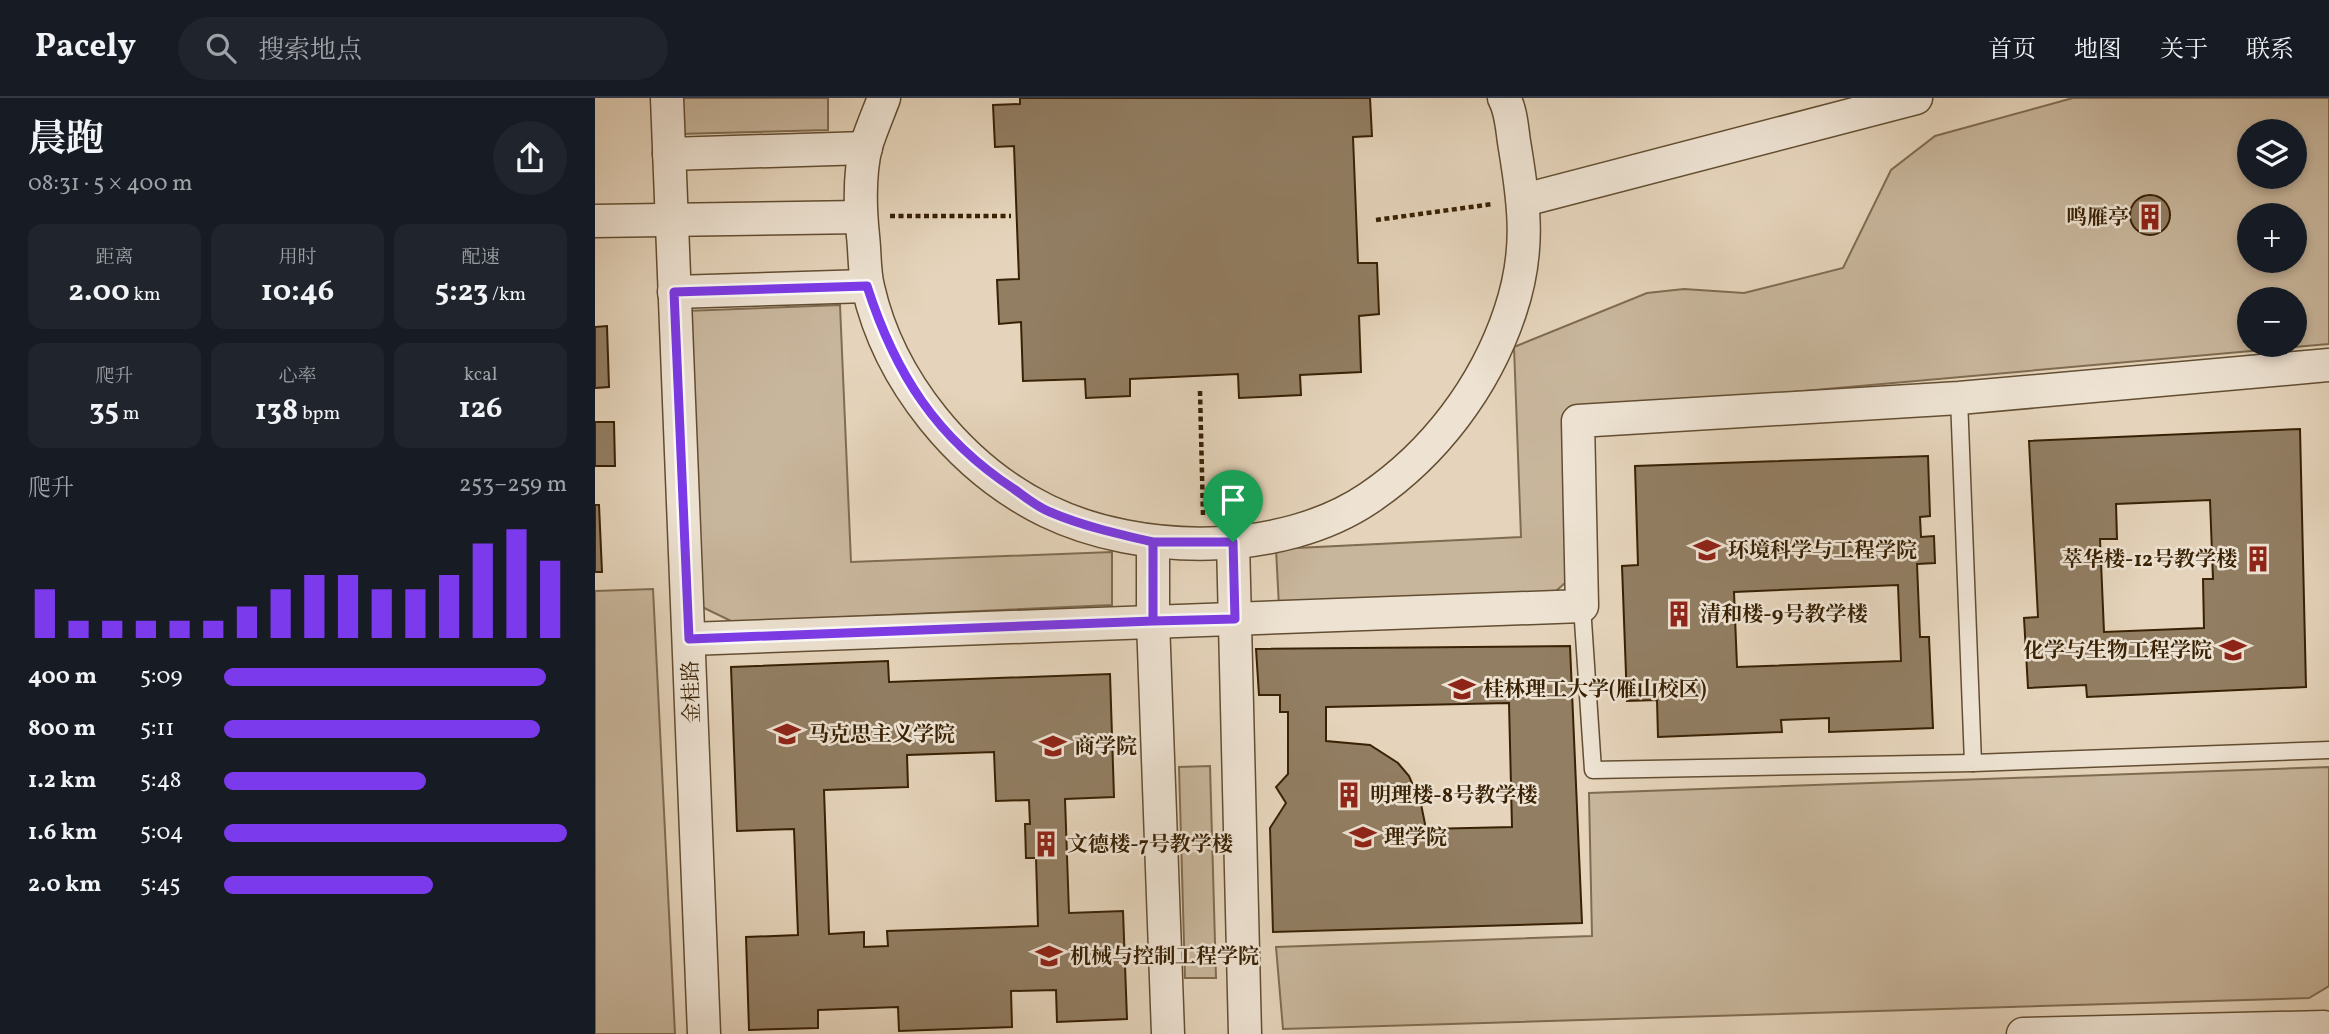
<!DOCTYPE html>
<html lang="zh">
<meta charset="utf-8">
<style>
body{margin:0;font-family:Vollkorn,"Noto Serif SC",serif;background:#20242c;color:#f1f3f6;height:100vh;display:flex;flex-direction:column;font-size:26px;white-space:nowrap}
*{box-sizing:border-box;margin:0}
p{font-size:23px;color:#9ea1a6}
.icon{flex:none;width:38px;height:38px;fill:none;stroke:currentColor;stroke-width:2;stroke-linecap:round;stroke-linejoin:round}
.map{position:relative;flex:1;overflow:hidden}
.details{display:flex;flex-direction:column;background:#171b24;width:595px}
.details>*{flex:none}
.buttons{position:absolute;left:1642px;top:21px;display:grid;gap:14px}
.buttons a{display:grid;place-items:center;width:70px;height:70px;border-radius:50%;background:#171b24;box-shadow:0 4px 10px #0003;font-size:35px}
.pin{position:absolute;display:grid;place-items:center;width:60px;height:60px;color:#fff;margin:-72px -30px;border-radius:50% 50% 50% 0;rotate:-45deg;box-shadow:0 0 7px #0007}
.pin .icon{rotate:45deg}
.round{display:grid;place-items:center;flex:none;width:74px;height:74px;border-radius:37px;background:#20242c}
.head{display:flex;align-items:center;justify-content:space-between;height:119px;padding:0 28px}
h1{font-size:38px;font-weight:700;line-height:52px}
.stats{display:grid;grid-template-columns:repeat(3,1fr);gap:10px;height:119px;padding:7px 28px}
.stats div{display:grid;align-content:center;border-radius:14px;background:#20242c;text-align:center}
.stats b{font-size:30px;font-weight:700}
.stats small{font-size:19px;font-weight:400}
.stats p{font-size:19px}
.chart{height:196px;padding:14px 28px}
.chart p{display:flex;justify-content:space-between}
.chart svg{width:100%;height:126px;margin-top:7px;stroke:#7c3aed;stroke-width:6}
ul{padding:0 28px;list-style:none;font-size:23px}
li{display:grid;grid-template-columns:112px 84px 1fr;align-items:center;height:52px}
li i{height:18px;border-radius:9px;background:#7c3aed}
header{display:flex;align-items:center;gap:42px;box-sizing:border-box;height:98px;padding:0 35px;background:#171b24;border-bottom:2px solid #363941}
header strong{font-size:33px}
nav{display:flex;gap:38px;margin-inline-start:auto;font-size:24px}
.search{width:490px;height:63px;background:#20242c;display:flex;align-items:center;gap:18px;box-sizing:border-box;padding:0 24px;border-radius:38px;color:#9ea1a6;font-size:26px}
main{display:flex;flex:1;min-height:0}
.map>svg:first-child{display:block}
.green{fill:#c8b69c;stroke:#806c50;stroke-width:2;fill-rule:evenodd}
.building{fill:#927e63;stroke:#382104;stroke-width:2;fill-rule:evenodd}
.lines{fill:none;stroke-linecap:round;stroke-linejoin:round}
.lane-casing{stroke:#634e32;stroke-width:19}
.street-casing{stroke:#634e32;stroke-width:35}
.path{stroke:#382104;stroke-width:4.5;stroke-dasharray:5 3.5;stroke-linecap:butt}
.lane{stroke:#eee3d3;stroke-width:16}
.street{stroke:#eee3d3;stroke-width:32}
.route-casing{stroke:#fff;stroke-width:14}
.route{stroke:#7c3aed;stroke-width:9}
.labels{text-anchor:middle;stroke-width:5;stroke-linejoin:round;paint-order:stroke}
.poi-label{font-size:21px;font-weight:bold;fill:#382104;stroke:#eee3d3;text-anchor:start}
.street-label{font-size:21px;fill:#382104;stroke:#eee3d3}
</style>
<header>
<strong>Pacely</strong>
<div class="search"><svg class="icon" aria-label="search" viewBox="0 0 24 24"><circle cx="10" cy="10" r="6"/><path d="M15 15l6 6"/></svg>搜索地点</div>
<nav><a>首页</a><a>地图</a><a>关于</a><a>联系</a></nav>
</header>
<main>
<section class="details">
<div class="head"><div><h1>晨跑</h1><p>08:31 · 5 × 400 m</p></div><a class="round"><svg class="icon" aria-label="share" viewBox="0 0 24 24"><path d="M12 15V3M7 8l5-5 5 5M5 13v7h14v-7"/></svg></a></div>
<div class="stats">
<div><p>距离</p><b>2.00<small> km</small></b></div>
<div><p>用时</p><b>10:46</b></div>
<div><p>配速</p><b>5:23<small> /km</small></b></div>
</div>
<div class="stats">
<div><p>爬升</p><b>35<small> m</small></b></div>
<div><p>心率</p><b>138<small> bpm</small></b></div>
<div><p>kcal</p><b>126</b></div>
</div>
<div class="chart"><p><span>爬升</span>253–259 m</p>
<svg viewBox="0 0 160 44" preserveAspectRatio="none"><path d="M5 44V27M15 44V38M25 44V38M35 44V38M45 44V38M55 44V38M65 44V33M75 44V27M85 44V22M95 44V22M105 44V27M115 44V27M125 44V22M135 44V11M145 44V6M155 44V17"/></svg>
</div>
<ul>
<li><b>400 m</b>5:09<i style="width:94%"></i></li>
<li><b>800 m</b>5:11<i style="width:92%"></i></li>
<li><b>1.2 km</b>5:48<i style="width:59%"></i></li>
<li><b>1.6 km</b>5:04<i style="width:100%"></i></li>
<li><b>2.0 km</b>5:45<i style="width:61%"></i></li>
</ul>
</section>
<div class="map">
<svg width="1734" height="936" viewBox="0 0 1734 936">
<rect width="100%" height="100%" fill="#e5d4bb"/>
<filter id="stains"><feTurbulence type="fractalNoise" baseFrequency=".00286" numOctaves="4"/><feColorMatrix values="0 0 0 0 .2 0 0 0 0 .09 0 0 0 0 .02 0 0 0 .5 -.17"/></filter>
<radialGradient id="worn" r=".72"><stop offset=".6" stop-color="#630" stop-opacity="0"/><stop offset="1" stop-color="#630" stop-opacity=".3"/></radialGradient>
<!-- green -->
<g class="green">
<path d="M 82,0 L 233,0 L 233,32 L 83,36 Z"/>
<path d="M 1478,0 L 1734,0 L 1734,246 L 975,314 L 972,483 L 960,494 L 684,509 L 681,451 L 926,439 L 919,249 L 1052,195 L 1089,191 L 1149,195 L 1248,170 L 1296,72 L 1340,38 ZM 1654,33 L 1699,33 L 1699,79 L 1654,79 ZM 1654,117 L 1699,117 L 1699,163 L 1654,163 ZM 1654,201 L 1699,201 L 1699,247 L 1654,247 Z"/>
<path d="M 245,207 L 256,464 L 517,454 L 517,507 L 138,524 L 103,507 L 90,213 Z"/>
<path d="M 58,491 L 80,936 L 0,936 L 0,493 Z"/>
<path d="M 615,668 L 621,880 L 590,880 L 584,669 Z"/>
<path d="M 1734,669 L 1734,888 L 1714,900 L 688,931 L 681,849 L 997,838 L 994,695 Z"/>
</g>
<!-- building -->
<g class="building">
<path d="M 425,0 L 775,0 L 777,38 L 758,39 L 763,165 L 782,165 L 784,216 L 764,218 L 766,274 L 705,277 L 706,297 L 644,300 L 643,276 L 535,281 L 535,298 L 491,300 L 490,281 L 428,283 L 426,224 L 404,226 L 402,182 L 424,181 L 419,48 L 400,49 L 398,7 L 425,6 Z"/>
<circle cx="1555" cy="117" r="20"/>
<path d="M 12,228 L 14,289 L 0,290 L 0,229 Z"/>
<path d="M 0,324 L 19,324 L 20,368 L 0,368 Z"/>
<path d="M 1705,331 L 1711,589 L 1492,599 L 1491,587 L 1433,590 L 1429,520 L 1443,519 L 1434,343 ZM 1615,402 L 1618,481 L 1608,481 L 1609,530 L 1509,534 L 1505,441 L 1522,441 L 1521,406 Z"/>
<path d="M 1333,358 L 1335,418 L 1325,419 L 1326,439 L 1339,438 L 1340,465 L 1322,466 L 1325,539 L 1334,539 L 1338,630 L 1234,634 L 1234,620 L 1186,622 L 1187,634 L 1063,639 L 1062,602 L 1032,603 L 1027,468 L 1043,467 L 1040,368 ZM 1303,487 L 1306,563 L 1142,569 L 1139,494 Z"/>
<path d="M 0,407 L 4,407 L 7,474 L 0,474 Z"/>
<path d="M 975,548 L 987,825 L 678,834 L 675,730 L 691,705 L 681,689 L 693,676 L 693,614 L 685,614 L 685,597 L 664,597 L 661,551 ZM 914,605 L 917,729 L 831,731 L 826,706 L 814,678 L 803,665 L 775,647 L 731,643 L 731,609 Z"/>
<path d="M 293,563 L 294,584 L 515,576 L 519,699 L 470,701 L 474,815 L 528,813 L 532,921 L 462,924 L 461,892 L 416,893 L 417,929 L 304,933 L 303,909 L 223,912 L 223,930 L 154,932 L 151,839 L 203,837 L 199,731 L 142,733 L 136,569 ZM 399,654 L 401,703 L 434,702 L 435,726 L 430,726 L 431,760 L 441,760 L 443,828 L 292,833 L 293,848 L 269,849 L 269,834 L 234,836 L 229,692 L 313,689 L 312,657 Z"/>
</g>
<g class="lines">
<!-- lane casing -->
<g class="lane-casing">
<g id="lane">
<path d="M 1364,300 L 1378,665 L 1734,652"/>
<path d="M 987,508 L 998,672 L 1378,665"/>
</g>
</g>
<!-- street casing -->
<g class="street-casing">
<g id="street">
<path d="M 72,0 L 109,936"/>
<path d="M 289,0 C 283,16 276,32 271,48 C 264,77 265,109 268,138 C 270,155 269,173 273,189 C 294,283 366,371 452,413 C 545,458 687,459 774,400 C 839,356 890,289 915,214 C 935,155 930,110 920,50 C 917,34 917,14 909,0"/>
<path d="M 74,56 L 271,50"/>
<path d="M 929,102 L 1321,0"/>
<path d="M 0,123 L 266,119"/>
<path d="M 79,194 L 272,188"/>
<path d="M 558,444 L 558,523 L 573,936"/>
<path d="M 638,444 L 650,936"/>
<path d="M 94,541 L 987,508 L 983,323 L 1364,300 L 1734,267"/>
<path d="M 1428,936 L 1729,929"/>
</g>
</g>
<!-- path -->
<g class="path">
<path d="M 295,118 L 416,118"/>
<path d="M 781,122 L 898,106"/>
<path d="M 605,293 L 608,417"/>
</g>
<!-- lane -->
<use href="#lane" class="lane"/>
<!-- street -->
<use href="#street" class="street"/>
</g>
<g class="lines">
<!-- route casing -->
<g class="route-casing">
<path id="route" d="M 638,444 L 558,444 L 558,523 L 94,541 L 79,194 L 272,188 C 300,275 341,340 419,391 C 430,399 442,409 455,414 C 488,428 523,436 558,444 L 558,523 L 640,521 L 638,444"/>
</g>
<!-- route -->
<use href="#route" class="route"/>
</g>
<!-- icons -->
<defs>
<g id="building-bare" transform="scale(2.1)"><path d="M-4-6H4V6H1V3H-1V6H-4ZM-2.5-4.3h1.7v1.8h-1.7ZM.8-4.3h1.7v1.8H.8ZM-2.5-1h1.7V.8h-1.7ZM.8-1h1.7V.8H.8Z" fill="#8f2418" stroke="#eee3d3" stroke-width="2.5" paint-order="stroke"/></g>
<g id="university-bare" transform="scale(2.1)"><path d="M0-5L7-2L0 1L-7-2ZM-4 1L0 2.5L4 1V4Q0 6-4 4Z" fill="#8f2418" stroke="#eee3d3" stroke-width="2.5" paint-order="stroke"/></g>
</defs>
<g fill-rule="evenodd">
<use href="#building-bare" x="1555" y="119"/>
<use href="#university-bare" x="1112" y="452"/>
<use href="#building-bare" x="1663" y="461"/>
<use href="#building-bare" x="1084" y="516"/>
<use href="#university-bare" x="1638" y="552"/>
<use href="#university-bare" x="867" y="591"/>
<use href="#university-bare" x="192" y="636"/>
<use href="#university-bare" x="458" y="648"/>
<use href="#building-bare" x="754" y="697"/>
<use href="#university-bare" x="768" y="739"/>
<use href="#building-bare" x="451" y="746"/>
<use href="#university-bare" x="454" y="858"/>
</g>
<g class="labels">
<!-- poi labels -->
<g class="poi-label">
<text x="1534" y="126" text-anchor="end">鸣雁亭</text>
<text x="1133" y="459">环境科学与工程学院</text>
<text x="1642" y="468" text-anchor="end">萃华楼-12号教学楼</text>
<text x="1105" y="523">清和楼-9号教学楼</text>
<text x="1617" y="559" text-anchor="end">化学与生物工程学院</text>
<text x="888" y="598">桂林理工大学(雁山校区)</text>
<text x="213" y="643">马克思主义学院</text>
<text x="479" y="655">商学院</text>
<text x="775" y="704">明理楼-8号教学楼</text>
<text x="789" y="746">理学院</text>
<text x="472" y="753">文德楼-7号教学楼</text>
<text x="475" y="865">机械与控制工程学院</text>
</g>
<!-- street labels -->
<g class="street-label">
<text transform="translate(96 594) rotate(-92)" y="7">金桂路</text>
</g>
</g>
<rect width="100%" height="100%" filter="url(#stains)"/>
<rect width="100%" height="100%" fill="url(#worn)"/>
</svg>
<div class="buttons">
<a><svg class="icon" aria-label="layers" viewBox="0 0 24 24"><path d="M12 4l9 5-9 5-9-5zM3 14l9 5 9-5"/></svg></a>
<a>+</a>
<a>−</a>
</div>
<div class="pin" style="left:638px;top:444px;background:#1e9e55"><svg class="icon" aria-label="arrive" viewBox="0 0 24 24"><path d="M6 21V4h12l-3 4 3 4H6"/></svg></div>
</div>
</main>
